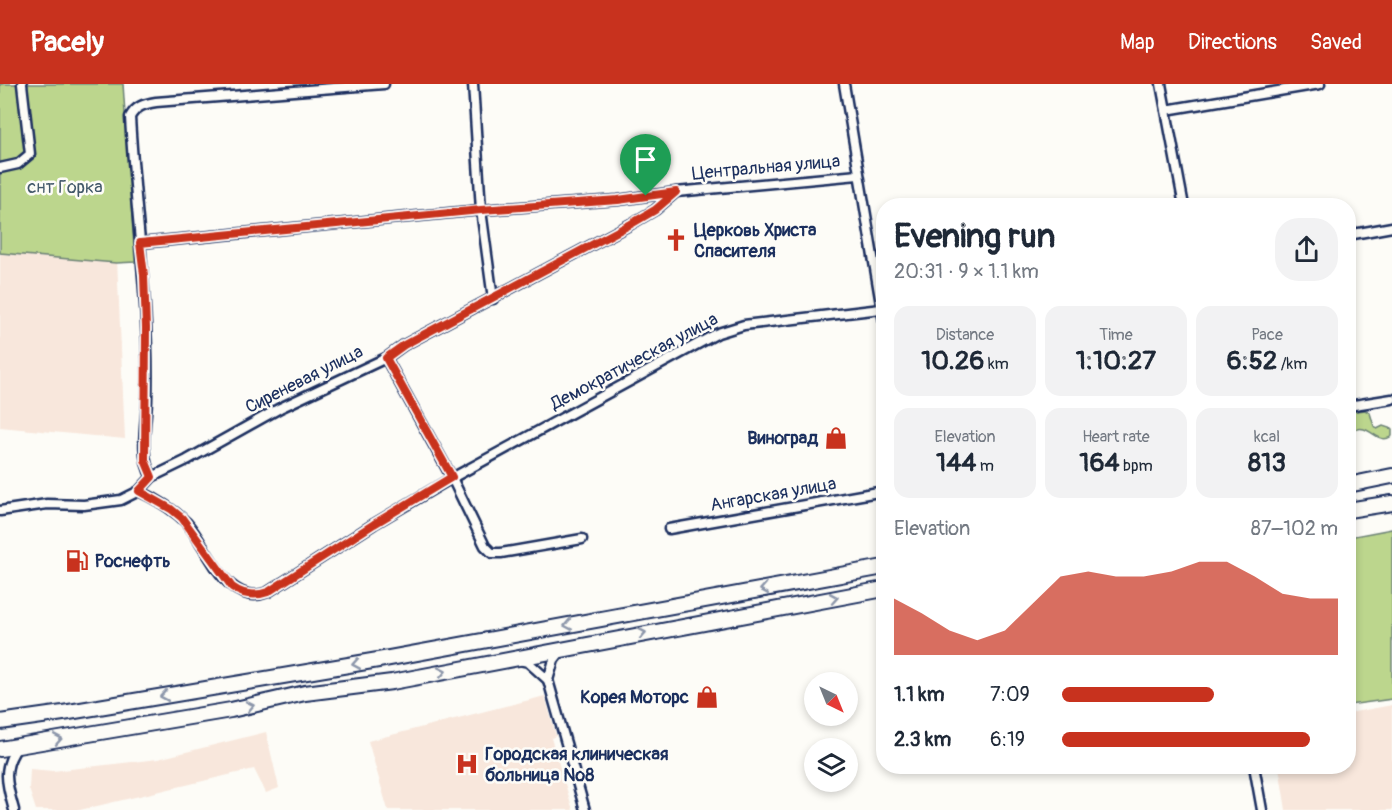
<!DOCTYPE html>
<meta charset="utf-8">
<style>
body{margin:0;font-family:Pangolin,sans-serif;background:#f2f2f3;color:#1f2937;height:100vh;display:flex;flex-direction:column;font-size:22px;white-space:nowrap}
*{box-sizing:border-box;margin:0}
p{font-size:20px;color:#747a83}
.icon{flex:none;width:33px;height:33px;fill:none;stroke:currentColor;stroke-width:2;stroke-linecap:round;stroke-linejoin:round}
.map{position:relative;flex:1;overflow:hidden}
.sheet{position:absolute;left:876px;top:114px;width:480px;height:576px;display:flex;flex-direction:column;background:#fff;border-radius:24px;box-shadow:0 3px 9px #0003}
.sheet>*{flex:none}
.needle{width:39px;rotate:137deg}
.tools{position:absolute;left:804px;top:588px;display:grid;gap:12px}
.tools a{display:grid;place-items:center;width:54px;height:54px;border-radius:50%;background:#fff;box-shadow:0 3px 9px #0003;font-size:30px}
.pin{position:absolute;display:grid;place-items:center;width:51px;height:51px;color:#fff;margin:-62px -26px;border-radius:50% 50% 50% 0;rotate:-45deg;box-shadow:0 0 6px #0007}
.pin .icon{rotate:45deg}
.round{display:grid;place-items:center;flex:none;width:63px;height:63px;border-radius:24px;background:#f2f2f3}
.summary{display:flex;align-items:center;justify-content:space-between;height:102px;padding:0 18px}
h1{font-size:33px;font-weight:700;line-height:45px}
.figures{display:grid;grid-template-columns:repeat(3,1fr);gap:9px;height:102px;padding:6px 18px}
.figures div{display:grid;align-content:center;border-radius:15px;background:#f2f2f3;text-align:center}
.figures b{font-size:26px;font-weight:700}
.figures small{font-size:16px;font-weight:400}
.figures p{font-size:16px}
.chart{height:168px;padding:12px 18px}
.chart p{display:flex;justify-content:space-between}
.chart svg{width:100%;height:108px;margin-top:6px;fill:#c8321e;opacity:.7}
ul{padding:0 18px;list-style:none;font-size:20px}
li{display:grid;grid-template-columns:96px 72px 1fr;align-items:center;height:45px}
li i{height:15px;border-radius:8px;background:#c8321e}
header{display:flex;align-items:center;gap:36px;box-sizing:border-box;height:84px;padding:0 30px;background:#c8321e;color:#fff}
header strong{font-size:28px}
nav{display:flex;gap:33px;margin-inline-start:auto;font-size:21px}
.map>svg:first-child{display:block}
.built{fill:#f8e7dc}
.green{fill:#bcd68d;stroke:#6c8276;stroke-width:1.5}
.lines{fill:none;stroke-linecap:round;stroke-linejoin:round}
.minor-casing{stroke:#1b2f5e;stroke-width:13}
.primary-casing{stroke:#1b2f5e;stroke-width:18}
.minor{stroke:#fdfcf7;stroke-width:8}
.primary{stroke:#fdfcf7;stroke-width:14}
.oneway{stroke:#8c96aa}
.route-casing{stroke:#fff;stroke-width:12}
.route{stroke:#c8321e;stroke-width:8}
.labels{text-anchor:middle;stroke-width:5;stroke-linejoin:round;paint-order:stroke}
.street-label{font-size:18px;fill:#1b2f5e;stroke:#fdfcf7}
.park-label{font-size:18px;fill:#43596a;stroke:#fdfcf7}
.poi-label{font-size:18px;font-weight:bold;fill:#1b2f5e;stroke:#fdfcf7;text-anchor:start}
</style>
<header>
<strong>Pacely</strong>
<nav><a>Map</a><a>Directions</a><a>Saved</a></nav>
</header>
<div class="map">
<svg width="1392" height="726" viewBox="0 0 1392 726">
<rect width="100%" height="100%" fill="#fdfcf7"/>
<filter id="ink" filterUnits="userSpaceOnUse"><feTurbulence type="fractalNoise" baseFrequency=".0167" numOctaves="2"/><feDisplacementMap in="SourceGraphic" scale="12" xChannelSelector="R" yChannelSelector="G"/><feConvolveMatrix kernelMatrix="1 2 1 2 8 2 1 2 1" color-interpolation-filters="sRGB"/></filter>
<g filter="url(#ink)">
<!-- built -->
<g class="built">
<path d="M 0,170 L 117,175 L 125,355 L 0,343 Z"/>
<path d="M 545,612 L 556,652 L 551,654 L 573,726 L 388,726 L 368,657 Z"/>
<path d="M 1392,621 L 1392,726 L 1286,726 L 1279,683 L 1348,682 L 1349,629 Z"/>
<path d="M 266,648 L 279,704 L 266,709 L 254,685 L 80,726 L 36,726 L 29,705 L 30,685 L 53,687 L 158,675 Z"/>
</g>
<!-- green -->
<g class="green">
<path d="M 0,0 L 123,0 L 135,178 L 116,179 L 0,169 Z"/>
<path d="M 1365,326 L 1370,329 L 1374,342 L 1377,345 L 1383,342 L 1392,345 L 1392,352 C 1381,360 1374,348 1364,345 C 1358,343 1353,346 1349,348 L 1349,328 Z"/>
<path d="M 1392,445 L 1392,615 L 1349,621 L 1349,453 Z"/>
</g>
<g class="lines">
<!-- minor casing -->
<g class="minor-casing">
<g id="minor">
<path d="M 384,0 L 156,18 C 144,20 136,22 130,33 C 135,128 150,221 147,317 C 146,340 139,372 152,393 L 187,376 L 280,324 L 386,274 L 404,261 L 631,140 L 655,126 L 676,108"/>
<path d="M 473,0 L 481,126 L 493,215"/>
<path d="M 844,0 L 884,238"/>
<path d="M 1161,0 L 1184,122"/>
<path d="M 1166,26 L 1320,0"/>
<path d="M 0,84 L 18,80 L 30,70 L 22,0"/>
<path d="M 1348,151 L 1392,143"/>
<path d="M 140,159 L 481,126 L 618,116 L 676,108 L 858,91"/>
<path d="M 386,274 L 452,394 L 718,249 L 744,241 L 881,225"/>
<path d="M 1348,322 L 1392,315"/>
<path d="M 139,407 C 156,415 173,425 186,438 C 208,462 226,525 268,508 L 374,440 L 452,394 L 485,462 L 492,469 L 501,469 L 582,455"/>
<path d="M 0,427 L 47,420 L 84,421 L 121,416 L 139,407 L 152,393"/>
<path d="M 669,445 L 884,407"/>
<path d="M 561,567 L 554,576 L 548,596 L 585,726"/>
<path d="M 519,576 L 528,578 L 548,596"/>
<path d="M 1254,682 L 1262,726"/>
<path d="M 14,726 C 7,701 1,684 18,662"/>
</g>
</g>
<!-- primary casing -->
<g class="primary-casing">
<g id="primary">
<path d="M 1348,401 L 1392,392"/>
<path d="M 1348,426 L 1392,419"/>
<path d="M 0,638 L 63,629 L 384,575 L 884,483"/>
<path d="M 0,665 L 231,626 L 305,609 L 392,598 L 884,505"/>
</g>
</g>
<!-- minor -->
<use href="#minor" class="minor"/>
<!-- primary -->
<use href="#primary" class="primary"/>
</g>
<!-- one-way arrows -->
<defs><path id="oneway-chevron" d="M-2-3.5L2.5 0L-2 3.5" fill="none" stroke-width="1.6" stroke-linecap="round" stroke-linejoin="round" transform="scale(1.5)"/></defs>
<g class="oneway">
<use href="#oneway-chevron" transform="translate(764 505) rotate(170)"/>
<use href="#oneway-chevron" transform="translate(834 514) rotate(-10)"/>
<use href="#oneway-chevron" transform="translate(568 541) rotate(169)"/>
<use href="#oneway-chevron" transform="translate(642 549) rotate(-10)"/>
<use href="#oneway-chevron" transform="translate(356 580) rotate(170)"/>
<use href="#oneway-chevron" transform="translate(442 588) rotate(-11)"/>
<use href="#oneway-chevron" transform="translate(164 612) rotate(170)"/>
<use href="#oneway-chevron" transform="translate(250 622) rotate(-12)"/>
<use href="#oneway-chevron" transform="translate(58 655) rotate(-10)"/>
</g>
</g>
<g class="lines" filter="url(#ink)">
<!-- route casing -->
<g class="route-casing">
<path id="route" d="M 676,108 L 655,126 L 631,140 L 404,261 L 386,274 L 452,393 L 374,440 L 268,508 C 254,513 243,511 232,503 L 182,434 L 171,425 L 139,407 L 152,393 L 145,376 L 146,244 L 144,191 L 140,159 L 481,126 L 618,116 Z"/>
</g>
<!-- route -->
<use href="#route" class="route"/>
</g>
<!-- icons -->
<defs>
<g id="church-bare" transform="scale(1.8)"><path d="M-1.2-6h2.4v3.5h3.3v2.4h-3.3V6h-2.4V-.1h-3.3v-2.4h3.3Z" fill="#c8321e" stroke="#fdfcf7" stroke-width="2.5" paint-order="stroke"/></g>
<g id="shop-bare" transform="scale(1.8)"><path d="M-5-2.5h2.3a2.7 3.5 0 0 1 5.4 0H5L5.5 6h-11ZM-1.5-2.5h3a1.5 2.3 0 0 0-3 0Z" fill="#c8321e" stroke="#fdfcf7" stroke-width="2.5" paint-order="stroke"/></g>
<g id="fuel-bare" transform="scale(1.8)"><path d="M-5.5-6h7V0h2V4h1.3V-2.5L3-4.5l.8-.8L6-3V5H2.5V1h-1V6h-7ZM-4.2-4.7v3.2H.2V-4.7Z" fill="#c8321e" stroke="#fdfcf7" stroke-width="2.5" paint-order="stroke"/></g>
<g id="hospital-bare" transform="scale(1.8)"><path d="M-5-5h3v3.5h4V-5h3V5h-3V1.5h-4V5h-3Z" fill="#c8321e" stroke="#fdfcf7" stroke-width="2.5" paint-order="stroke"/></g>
</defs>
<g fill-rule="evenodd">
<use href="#church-bare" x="676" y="156"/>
<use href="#shop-bare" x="836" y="354"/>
<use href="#fuel-bare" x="77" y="477"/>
<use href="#shop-bare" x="707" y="613"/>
<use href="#hospital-bare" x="467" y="680"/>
</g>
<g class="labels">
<!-- street labels -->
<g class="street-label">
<text transform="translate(766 83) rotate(-5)" y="6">Центральная улица</text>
<text transform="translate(634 277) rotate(-28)" y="6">Демократическая улица</text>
<text transform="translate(304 295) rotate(-27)" y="6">Сиреневая улица</text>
<text transform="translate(773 410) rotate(-10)" y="6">Ангарская улица</text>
</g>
<!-- park labels -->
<g class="park-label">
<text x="65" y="109">снт Горка</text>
</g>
<!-- poi labels -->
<g class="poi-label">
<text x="694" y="152">Церковь Христа<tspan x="694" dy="21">Спасителя</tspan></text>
<text x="818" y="360" text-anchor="end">Виноград</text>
<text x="95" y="483">Роснефть</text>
<text x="689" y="619" text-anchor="end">Корея Моторс</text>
<text x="485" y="676">Городская клиническая<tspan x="485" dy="21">больница №8</tspan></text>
</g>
</g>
</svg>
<div class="tools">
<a><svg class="needle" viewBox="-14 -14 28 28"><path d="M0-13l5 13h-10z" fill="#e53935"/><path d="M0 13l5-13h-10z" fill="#747a83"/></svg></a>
<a><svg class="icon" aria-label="layers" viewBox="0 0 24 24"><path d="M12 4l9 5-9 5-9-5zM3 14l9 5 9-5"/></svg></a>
</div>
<div class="pin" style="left:646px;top:112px;background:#1e9e55"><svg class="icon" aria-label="arrive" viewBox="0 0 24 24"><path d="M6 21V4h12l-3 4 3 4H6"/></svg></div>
<section class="sheet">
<div class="summary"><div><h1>Evening run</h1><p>20:31 · 9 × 1.1 km</p></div><a class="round"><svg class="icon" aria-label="share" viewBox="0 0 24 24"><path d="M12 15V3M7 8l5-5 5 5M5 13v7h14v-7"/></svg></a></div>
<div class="figures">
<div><p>Distance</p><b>10.26<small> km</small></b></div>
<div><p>Time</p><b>1:10:27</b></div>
<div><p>Pace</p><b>6:52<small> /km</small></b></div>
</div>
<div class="figures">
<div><p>Elevation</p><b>144<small> m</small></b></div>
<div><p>Heart rate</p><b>164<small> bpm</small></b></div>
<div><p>kcal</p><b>813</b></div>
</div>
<div class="chart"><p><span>Elevation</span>87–102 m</p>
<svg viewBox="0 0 160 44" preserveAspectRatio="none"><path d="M0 44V21L10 27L20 34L30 38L40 34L50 23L60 12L70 10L80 12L90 12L100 10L110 6L120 6L130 12L140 19L150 21L160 21V44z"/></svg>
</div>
<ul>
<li><b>1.1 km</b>7:09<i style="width:55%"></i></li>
<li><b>2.3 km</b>6:19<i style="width:90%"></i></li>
</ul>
</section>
</div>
